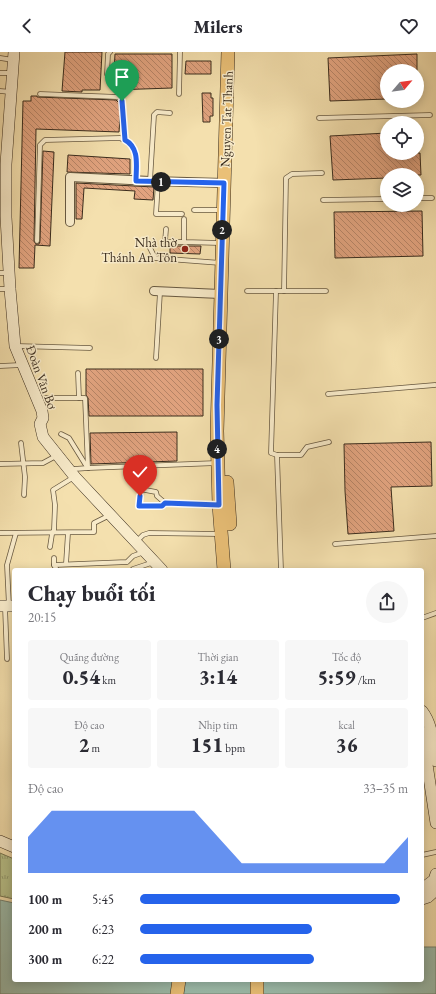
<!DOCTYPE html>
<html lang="vi">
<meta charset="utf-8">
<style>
body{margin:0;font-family:"EB Garamond",serif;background:#f7f7f7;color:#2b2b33;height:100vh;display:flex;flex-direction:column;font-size:15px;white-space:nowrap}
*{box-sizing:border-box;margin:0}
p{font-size:13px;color:#7c7c81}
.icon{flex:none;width:22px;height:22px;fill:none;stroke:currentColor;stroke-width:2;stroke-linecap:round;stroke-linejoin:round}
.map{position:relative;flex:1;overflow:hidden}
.drawer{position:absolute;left:12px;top:516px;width:412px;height:414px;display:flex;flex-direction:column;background:#fff;border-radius:4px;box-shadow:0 2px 10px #0003}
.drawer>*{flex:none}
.needle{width:26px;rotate:61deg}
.buttons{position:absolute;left:380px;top:12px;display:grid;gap:8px}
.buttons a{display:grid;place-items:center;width:44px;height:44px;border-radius:50%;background:#fff;box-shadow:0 2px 10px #0003;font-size:20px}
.pin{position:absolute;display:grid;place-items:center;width:34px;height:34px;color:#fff;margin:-41px -17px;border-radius:50% 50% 50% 0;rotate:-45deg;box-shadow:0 0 4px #0007}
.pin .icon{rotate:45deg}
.km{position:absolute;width:20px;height:20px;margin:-10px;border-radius:50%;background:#222;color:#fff;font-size:11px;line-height:20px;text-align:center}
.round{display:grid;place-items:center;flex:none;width:42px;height:42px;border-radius:21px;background:#f7f7f7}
.summary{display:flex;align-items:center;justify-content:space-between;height:68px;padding:0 16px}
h1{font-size:22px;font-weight:800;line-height:30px}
.stats{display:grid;grid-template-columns:repeat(3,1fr);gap:6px;height:68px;padding:4px 16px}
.stats div{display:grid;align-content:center;border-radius:4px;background:#f7f7f7;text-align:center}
.stats b{font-size:20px;font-weight:800}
.stats small{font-size:11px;font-weight:400}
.stats p{font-size:11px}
.chart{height:112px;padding:8px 16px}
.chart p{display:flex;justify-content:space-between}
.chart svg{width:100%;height:72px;margin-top:4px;fill:#2563eb;opacity:.7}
ul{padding:0 16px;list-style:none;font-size:13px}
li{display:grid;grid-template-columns:64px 48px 1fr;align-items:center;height:30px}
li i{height:10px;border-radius:5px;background:#2563eb}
header{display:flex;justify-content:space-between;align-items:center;height:52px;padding:0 16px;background:#fff;font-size:18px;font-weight:800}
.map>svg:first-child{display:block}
.grass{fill:url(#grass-tufts);stroke:#7a7854}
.water{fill:#9cbdad;stroke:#758373}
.building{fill:url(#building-back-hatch);stroke:#3a2c1d}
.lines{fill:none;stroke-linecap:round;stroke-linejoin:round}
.lane-casing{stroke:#685941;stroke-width:5.5}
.street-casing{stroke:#685941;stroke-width:10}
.secondary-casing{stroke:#3a2c1d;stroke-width:12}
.primary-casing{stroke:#3a2c1d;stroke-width:14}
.lane{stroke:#f8ebca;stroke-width:4}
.street{stroke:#f8ebca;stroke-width:8}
.secondary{stroke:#f8ebca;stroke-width:11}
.primary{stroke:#eac077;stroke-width:13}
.route-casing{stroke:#fff;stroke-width:8}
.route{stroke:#2563eb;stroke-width:5}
.poi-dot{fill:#8f2418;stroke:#f8ebca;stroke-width:1.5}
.labels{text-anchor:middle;stroke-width:3;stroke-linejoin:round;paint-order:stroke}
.street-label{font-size:13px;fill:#3a2c1d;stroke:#f8ebca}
.poi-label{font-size:13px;fill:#3a2c1d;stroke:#f8ebca;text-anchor:end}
</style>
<header><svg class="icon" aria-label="back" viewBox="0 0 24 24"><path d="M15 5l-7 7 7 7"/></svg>Milers<svg class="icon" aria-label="heart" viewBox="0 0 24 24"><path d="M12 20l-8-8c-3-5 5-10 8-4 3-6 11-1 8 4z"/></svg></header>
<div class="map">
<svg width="436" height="942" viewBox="0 0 436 942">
<defs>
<pattern id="grass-tufts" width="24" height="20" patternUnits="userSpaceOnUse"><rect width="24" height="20" fill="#b9c38c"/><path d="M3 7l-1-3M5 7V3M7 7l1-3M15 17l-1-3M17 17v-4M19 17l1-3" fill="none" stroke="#979f72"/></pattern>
<pattern id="building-back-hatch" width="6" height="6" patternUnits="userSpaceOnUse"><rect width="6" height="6" fill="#e1a37f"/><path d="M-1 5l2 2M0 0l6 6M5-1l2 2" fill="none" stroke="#b78567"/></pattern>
</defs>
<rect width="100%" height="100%" fill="#f4e0ae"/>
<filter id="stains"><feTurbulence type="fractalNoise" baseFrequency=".005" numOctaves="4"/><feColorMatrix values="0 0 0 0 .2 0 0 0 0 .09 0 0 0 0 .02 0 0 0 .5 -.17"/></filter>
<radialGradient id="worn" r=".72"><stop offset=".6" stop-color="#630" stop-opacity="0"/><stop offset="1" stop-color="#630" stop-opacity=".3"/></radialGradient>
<!-- grass -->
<path class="grass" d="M 0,801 L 14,807 L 14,847 L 0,844 Z"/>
<!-- water -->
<path class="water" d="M 0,848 L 14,851 L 14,928 L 422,928 L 422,895 L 436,895 L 436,942 L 0,942 Z"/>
<!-- building -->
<g class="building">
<path d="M 65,0 L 102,0 L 100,38 L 82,38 L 82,40 L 62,39 Z"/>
<path d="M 115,2 L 172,2 L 172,36 L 113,38 Z"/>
<path d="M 417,2 L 417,19 L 387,19 L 387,47 L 330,49 L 328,6 Z"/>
<path d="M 186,9 L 211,9 L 211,22 L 185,22 Z"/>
<path d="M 202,41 L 211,41 L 211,46 L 213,46 L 213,64 L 210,64 L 210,70 L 203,70 Z"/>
<path d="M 31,44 L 37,44 L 37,45 L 116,48 L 119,51 L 120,66 L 119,80 L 36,77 L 34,189 L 36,192 L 39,192 L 40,189 L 43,99 L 54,100 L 50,194 L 35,193 L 34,216 L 19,216 L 23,49 L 31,49 Z"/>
<path d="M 387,81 L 387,101 L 420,101 L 421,123 L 387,123 L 387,126 L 333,128 L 330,84 Z"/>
<path d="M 68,103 L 130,107 L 130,122 L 67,120 Z"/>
<path d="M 76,131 L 154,135 L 153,148 L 134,147 L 135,139 L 84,136 L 82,167 L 76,167 Z"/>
<path d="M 422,159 L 423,204 L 335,206 L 334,160 Z"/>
<path d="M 170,194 L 201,194 L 200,202 L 170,201 Z"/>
<path d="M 86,317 L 203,317 L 203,364 L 89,364 L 88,346 L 86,343 Z"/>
<path d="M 177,380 L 177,409 L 91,412 L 90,381 Z"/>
<path d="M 431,390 L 432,434 L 391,435 L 394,479 L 348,482 L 345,439 L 344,392 Z"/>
</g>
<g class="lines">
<!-- lane casing -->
<g class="lane-casing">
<g id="lane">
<path d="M 0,6 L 13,8"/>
<path d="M 0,21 L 12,21"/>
<path d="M 107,22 L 108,2 L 110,0"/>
<path d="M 0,39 L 11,40"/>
<path d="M 40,42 L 118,45 L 122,49 L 125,88"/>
<path d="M 179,42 L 180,0"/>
<path d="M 319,66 L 430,63"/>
<path d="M 150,129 L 154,63 L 157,60 L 170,61"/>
<path d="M 158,130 L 156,162 L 182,162"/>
<path d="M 417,146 L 432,146"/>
<path d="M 323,148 L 387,147"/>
<path d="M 194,158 L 222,158"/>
<path d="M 184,167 L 184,190 L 220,191"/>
<path d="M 166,177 L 165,190 L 184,190"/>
<path d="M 37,189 L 40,93 L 45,88 L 120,86 C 141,96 136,108 136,128"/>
<path d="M 150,196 L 155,206 L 221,211"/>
<path d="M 0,221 L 8,221"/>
<path d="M 0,237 L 9,237"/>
<path d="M 247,239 L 326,239"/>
<path d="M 276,239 L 271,401 L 277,403 L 301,403 L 307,395 L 329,390"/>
<path d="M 284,239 L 286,126 L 292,122 L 322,121"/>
<path d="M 16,294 L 90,296"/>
<path d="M 156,306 L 160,240"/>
<path d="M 0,314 L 21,313"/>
<path d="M 78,321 L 79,346 L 85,346 L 88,416"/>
<path d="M 328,342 L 435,333"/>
<path d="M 45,346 L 79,346"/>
<path d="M 61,382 L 69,386 L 87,415"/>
<path d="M 21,391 L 25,425 L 24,443"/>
<path d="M 277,403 L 281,518"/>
<path d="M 0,412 L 43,411 L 56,404"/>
<path d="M 70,419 L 74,417 L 88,416 L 217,411"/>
<path d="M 140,437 L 156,440 L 157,444 L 165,451"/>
<path d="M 140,444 L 139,454 L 162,455 L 165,451 L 217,453"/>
<path d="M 0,481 L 94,480 L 94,471 L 108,464"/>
<path d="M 137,489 L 143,483 L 149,481 L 219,482"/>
<path d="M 335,492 L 436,484"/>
<path d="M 50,495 L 52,482 L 54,478 L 55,453 L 53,438 L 74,425"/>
<path d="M 54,506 L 54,513 L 57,518"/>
<path d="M 66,512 L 68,481"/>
<path d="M 54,513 L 127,510 L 133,504 L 144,500"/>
<path d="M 133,517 L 154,510"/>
<path d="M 9,554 L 7,513 L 16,481"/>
<path d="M 5,555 L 7,607"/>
<path d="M 422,566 L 436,561"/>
<path d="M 422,803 L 436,800"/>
</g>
</g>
<!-- street casing -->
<g class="street-casing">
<g id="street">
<path d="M 70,170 L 70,125 L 150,129 L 224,131"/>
<path d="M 154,239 L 220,242"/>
</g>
</g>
<!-- secondary casing -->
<g class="secondary-casing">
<g id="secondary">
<path d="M 14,0 L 6,112 L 6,165 L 10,237 L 15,294 L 42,359 L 43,366 L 40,372 L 43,385 L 75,425 L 162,518"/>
<path d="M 0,554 L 14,554"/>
<path d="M 422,659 C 433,673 433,692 436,709"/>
<path d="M 422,680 L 436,771"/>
<path d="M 0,789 L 14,795"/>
<path d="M 422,837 L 434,828 L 436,822"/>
<path d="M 422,847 L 428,845 L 436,838"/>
</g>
</g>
<!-- primary casing -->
<g class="primary-casing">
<g id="primary">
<path d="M 227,430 L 230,472"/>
<path d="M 224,518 L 219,453 L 217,379 L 228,0"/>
<path d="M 257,928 L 257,942"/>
<path d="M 177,942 L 179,928"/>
</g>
</g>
<!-- lane -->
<use href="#lane" class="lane"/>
<!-- street -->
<use href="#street" class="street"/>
<!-- secondary -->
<use href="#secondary" class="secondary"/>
<!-- primary -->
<use href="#primary" class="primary"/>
</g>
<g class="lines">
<!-- route casing -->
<g class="route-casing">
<path id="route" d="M 122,49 L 125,88 C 140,96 136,114 136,129 L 224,131 L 217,353 L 219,453 L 165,451 L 162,454 L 139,454 L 140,444"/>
</g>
<!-- route -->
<use href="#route" class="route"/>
</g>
<!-- markers -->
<circle class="poi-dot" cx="185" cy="197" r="4"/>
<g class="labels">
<!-- street labels -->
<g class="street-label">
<text transform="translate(226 67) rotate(-88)" y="5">Nguyen Tat Thanh</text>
<text transform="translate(42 325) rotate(70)" y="5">Đoàn Văn Bơ</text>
</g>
<!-- poi labels -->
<g class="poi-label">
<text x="177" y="195">Nhà thờ<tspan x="177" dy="15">Thánh An Tôn</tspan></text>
</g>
</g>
<rect width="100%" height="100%" filter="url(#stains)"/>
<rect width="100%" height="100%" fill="url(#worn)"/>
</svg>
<div class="buttons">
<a><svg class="needle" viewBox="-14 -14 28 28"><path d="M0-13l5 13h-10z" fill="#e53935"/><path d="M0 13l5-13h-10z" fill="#7c7c81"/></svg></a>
<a><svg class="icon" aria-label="locate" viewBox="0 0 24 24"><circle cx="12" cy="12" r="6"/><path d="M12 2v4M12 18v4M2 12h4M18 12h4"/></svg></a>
<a><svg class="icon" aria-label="layers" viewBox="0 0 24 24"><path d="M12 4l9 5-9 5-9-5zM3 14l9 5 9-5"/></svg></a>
</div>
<div class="pin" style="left:122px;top:49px;background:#1e9e55"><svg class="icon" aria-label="arrive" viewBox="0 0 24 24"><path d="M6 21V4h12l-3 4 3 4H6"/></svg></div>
<div class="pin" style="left:140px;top:444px;background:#d93025"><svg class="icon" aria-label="check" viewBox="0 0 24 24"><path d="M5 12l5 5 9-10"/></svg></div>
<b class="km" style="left:161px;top:130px">1</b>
<b class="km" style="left:222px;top:178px">2</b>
<b class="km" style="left:219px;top:287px">3</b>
<b class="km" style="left:217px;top:397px">4</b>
<section class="drawer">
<div class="summary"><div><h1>Chạy buổi tối</h1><p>20:15</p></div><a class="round"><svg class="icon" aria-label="share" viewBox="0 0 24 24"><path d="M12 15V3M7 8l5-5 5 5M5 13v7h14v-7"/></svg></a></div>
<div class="stats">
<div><p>Quãng đường</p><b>0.54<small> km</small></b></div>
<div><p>Thời gian</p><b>3:14</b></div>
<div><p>Tốc độ</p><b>5:59<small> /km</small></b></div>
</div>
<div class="stats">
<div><p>Độ cao</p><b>2<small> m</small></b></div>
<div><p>Nhịp tim</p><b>151<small> bpm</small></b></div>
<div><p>kcal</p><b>36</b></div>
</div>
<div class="chart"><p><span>Độ cao</span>33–35 m</p>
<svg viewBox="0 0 160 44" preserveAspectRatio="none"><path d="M0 44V22L10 6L20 6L30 6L40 6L50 6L60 6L70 6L80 22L90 38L100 38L110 38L120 38L130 38L140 38L150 38L160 22V44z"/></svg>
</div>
<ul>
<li><b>100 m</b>5:45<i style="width:97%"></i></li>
<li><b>200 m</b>6:23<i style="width:64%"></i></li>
<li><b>300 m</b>6:22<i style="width:65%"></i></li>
</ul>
</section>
</div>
